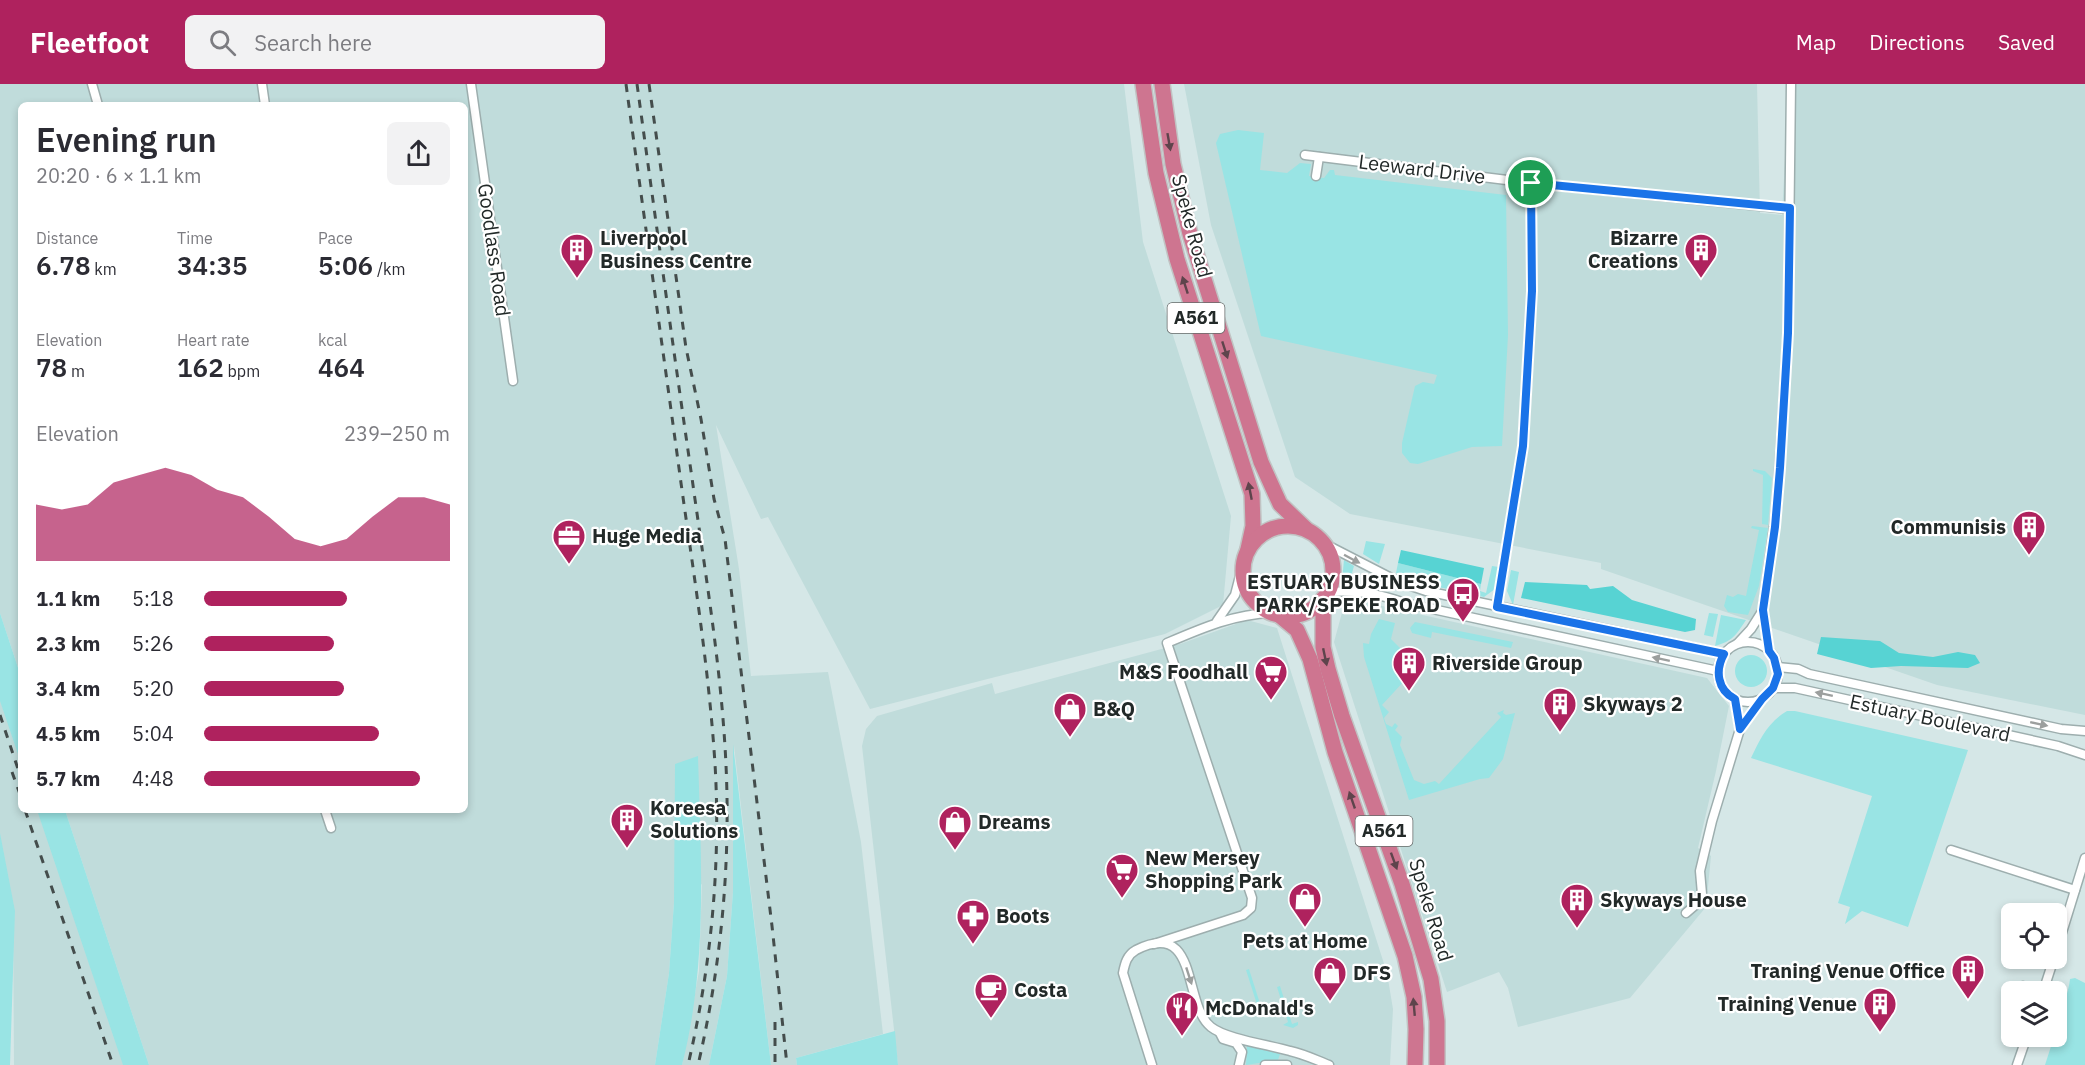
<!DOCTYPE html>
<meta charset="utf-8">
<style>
body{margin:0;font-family:"IBM Plex Sans",sans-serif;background:#f2f2f3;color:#2b2b33;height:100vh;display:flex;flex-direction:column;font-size:22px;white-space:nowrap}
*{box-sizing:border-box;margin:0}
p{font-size:20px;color:#7c7c81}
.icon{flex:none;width:33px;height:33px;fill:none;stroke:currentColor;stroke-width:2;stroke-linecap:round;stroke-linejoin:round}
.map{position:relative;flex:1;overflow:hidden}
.sheet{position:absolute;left:18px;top:18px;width:450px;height:711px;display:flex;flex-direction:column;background:#fff;border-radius:9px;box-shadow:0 3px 9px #0003}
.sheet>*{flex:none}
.buttons{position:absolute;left:2001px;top:819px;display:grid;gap:12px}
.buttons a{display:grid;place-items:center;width:66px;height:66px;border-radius:9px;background:#fff;box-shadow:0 3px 9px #0003;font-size:30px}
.pin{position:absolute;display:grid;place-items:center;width:51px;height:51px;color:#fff;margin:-26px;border:3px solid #fff;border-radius:50%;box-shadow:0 2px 6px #0007}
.round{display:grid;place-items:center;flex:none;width:63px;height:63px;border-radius:9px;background:#f2f2f3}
.head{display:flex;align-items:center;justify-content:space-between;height:102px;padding:0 18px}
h1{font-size:33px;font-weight:600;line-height:45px}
.stats{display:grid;grid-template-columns:repeat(3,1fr);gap:9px;height:102px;padding:6px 18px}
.stats div{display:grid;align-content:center}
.stats b{font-size:26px;font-weight:600}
.stats small{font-size:16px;font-weight:400}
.stats p{font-size:16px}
.chart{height:168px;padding:12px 18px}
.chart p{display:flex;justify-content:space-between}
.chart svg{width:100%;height:108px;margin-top:6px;fill:#af225e;opacity:.7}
ul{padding:0 18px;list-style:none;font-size:20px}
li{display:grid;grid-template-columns:96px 72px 1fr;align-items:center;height:45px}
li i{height:15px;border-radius:8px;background:#af225e}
header{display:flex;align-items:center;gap:36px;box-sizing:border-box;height:84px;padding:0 30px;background:#af225e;color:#fff}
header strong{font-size:28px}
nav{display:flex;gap:33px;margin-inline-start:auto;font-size:21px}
.search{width:420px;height:54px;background:#f2f2f3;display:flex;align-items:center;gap:15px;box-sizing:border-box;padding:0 21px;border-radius:9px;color:#7c7c81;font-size:22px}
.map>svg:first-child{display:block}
.built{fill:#c0dcdb}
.green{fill:#99e4e4}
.water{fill:#57d3d3}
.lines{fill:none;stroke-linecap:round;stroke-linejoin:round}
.street-casing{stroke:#9daeae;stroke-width:11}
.highway-casing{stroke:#c1c3c3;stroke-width:18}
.street{stroke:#fff;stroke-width:8}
.highway{stroke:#ce7590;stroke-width:15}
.rail{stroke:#444d4c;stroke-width:3;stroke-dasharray:8 8;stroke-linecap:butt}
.oneway{fill:#5e444c}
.oneway2{fill:#9c9f9e}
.route-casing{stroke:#fff;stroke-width:12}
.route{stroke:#1a73e8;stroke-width:8}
.labels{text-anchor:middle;stroke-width:4.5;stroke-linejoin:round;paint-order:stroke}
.shield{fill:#fff;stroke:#646968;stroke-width:1.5}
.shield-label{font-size:18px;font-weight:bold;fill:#222928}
.street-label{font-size:20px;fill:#222928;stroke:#fff}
.poi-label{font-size:20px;font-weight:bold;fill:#222928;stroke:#fff;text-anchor:start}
</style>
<header>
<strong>Fleetfoot</strong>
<div class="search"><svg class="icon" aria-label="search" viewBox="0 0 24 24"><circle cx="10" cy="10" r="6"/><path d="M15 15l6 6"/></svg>Search here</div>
<nav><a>Map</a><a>Directions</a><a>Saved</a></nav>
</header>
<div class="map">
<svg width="2085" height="981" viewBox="0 0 2085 981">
<rect width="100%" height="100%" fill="#d5e7e7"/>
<!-- built -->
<g class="built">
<path d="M 0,0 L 1124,0 L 1143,158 L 1231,432 L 1223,521 L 1165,550 L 870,625 L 768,433 L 761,435 L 716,341 L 739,485 L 751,592 L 828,588 L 861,758 L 883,950 L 796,974 L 797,981 L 771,981 L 734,662 L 733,807 L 727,892 L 709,981 L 682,981 L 699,887 L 702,800 L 674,818 L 669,889 L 655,981 L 149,981 L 65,726 L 465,726 L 465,21 L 21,21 L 21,593 L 0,529 Z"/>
<path d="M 1184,0 L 1757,0 L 1760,129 L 1782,131 L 1789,0 L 2085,0 L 2085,631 L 1937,601 L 1601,485 L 1601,479 L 1350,430 L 1295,393 L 1211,141 Z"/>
<path d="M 1346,514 L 1707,594 L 1729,622 L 1716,687 L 1698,764 L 1711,772 L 1706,823 L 1630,914 L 1518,943 L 1508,904 L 1499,888 L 1447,908 L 1334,558 Z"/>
<path d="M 1247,536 L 1277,544 L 1387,889 L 1393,925 L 1390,981 L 898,981 L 862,662 L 866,645 L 877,632 L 992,599 L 995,610 L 1180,560 Z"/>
<path d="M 0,564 L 21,626 L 21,726 L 55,726 L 138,981 L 14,981 L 13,824 L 0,774 Z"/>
</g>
<!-- green -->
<g class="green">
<path d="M 1238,46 L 1264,49 L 1260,86 L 1287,89 L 1300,79 L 1311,80 L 1309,92 L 1324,94 L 1330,86 L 1334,86 L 1335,91 L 1506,111 L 1508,251 L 1502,362 L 1472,363 L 1418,380 L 1410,379 L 1402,369 L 1402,359 L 1415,302 L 1423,298 L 1434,300 L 1437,291 L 1261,252 L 1216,59 L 1220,50 Z"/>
<path d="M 1753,385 L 1765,387 L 1772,394 L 1768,441 L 1762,440 L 1763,391 L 1753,387 Z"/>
<path d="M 1752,442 L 1768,444 L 1759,502 L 1748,531 L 1728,528 L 1724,522 L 1727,511 L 1733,513 L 1738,510 L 1746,512 L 1759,446 L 1751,444 Z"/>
<path d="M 1366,457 L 1385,460 L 1379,480 L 1363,470 Z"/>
<path d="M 1344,476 L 1354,482 L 1350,496 L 1342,497 Z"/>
<path d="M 1398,479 L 1481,500 L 1480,507 L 1486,509 L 1492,482 L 1499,483 L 1495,505 L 1484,513 L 1429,501 L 1396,489 Z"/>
<path d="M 1511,486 L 1519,488 L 1513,521 L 1507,507 Z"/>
<path d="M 0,529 L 21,593 L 21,679 L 0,617 Z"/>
<path d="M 1709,529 L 1718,530 L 1713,553 L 1704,551 Z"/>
<path d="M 1721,531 L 1746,536 C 1736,551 1733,557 1715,562 Z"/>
<path d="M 1379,535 L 1395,539 L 1391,555 L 1418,582 L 1382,621 L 1389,628 L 1384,634 L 1386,640 L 1392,643 L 1395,639 L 1398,642 L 1395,646 L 1402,653 L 1400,661 L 1414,696 L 1424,700 L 1435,697 L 1439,700 L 1501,633 L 1497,629 L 1504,626 L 1503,629 L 1506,631 L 1515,629 L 1503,675 L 1489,694 L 1480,695 L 1409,716 L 1364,573 L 1363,559 L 1369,560 L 1371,550 Z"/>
<path d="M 1415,538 L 1513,558 L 1511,564 L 1432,548 L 1431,554 L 1412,549 L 1410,544 Z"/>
<circle cx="1751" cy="587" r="16"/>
<path d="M 1787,627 L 1795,627 L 1968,666 L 1908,843 L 1862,827 L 1845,840 L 1850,823 L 1838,819 L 1872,712 L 1751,674 C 1760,655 1768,638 1787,627 Z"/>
<path d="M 733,660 L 771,981 L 709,981 L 727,892 L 733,807 Z"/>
<path d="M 698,672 C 701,775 708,880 682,981 L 655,981 L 669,889 L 674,818 L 675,680 Z"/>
<path d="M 37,726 L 65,726 L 149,981 L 123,981 Z"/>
<path d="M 0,749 L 15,827 L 10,981 L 0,981 Z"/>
<path d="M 1249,885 L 1263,929 L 1260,930 L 1246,886 Z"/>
<path d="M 2075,894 L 2085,899 L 2085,981 L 2045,981 L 2054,953 L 2056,952 C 2056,933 2068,915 2070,895 Z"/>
<path d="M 1280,902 L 1292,940 L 1298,938 L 1298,941 L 1293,944 L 1283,941 L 1288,938 L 1277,903 Z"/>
<path d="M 895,947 L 898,981 L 797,981 L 796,974 Z"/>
<path d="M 1247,962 L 1280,970 L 1278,976 L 1246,981 Z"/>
</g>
<!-- water -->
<g class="water">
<path d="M 1401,466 L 1484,484 L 1481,500 L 1398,479 Z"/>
<path d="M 1525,498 L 1587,501 L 1590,505 L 1613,502 L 1632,516 L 1696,535 L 1695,546 L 1685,548 L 1521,514 Z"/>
<path d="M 1821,553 L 1880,557 L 1899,569 L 1933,573 L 1958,568 L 1975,571 L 1980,579 L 1968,584 L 1901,582 L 1871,584 L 1817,570 Z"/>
</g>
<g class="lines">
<!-- street casing -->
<g class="street-casing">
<g id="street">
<path d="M 92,0 L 98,21"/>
<path d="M 262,0 L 265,21"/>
<path d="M 471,0 L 513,297"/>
<path d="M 1305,71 L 1531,99 L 1790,125"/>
<path d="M 1316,92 L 1319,73"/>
<path d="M 1323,459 L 1399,498 L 1426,507 L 1724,570"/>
<path d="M 1327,508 C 1357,506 1376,509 1405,519 L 1718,587"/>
<path d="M 1497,523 L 1523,362 L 1532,207 L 1531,99"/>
<path d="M 1217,537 L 1235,511 L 1243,480"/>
<circle cx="1748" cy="588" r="30"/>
<path d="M 1738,559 L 1751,545 L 1763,526"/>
<path d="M 1769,567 L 1763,526 L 1777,421 L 1788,249 L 1791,0"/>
<path d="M 1777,583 L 1798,585 L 1809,590 L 2061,645 L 2085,647"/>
<path d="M 1773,604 L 1795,604 L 2058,662 L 2085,671"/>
<path d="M 1735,615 L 1740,645"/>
<path d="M 325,726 L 331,744"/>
<path d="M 1951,766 L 2075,806"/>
<path d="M 1686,829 L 1700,817 L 1702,810 L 1700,787 L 1712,737 L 1740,645 L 1762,615"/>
<path d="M 1154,860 L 1243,831 L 1251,824 L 1252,814 L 1167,559 C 1202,544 1234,530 1272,529"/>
<path d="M 2056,868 L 2085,774"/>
<path d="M 2023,902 L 2038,908"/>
<path d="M 2043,908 L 2054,874"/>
<path d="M 1220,949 L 1223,955 L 1236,959 L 1242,968 L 1239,981"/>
<path d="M 1152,981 L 1123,889 C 1125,879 1127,871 1136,866 C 1200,834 1182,920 1211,943 C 1226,955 1270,961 1290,967 C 1304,970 1316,976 1329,981"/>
<path d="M 1265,981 L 1287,981"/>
<path d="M 2017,981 L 2027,952"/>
</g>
</g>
<!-- highway casing -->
<g class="highway-casing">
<g id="highway">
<path d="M 1143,0 L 1156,89 L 1177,175 L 1252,410 L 1253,442 L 1248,465"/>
<path d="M 1162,0 L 1173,80 L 1190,150 L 1261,378 L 1280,420 L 1306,445"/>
<circle cx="1288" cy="487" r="45"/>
<path d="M 1323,515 L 1323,563 L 1328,585 L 1342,632 L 1402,800 L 1431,895 L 1437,937 L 1437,981"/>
<path d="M 1279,531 L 1297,546 L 1310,575 L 1335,668 L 1405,872 L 1414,913 L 1416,945 L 1415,981"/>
</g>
</g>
<!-- street -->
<use href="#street" class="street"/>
<!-- highway -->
<use href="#highway" class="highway"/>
<!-- rail -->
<g class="rail">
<path d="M 626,0 C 644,133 663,266 681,399 C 694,492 709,586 715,680 C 721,781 711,883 688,981"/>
<path d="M 637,0 C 655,131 673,263 692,394 C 708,510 729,627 727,745 C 726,824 716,904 698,981"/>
<path d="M 649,0 L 686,264 L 701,335 L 714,415 L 725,455 L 772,842 L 787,981"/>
<path d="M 0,631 L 21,694"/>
<path d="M 12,688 L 21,713"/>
<path d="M 25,726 L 113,981"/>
<path d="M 775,938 L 775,981"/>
</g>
</g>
<!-- one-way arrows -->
<defs><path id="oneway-solid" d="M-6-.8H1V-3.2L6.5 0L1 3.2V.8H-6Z" transform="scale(1.5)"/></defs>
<g class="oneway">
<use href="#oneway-solid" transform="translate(1169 58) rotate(80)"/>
<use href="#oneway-solid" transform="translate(1185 201) rotate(-108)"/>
<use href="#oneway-solid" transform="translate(1225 266) rotate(72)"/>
<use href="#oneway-solid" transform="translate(1250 407) rotate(-101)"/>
<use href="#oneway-solid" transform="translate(1325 573) rotate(78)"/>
<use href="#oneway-solid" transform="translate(1352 716) rotate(-109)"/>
<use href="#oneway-solid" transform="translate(1394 777) rotate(70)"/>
<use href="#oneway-solid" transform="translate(1414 923) rotate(-95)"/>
</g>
<g class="oneway2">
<use href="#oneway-solid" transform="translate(1352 475) rotate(28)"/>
<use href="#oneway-solid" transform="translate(1661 575) rotate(-168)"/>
<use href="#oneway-solid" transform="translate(1824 610) rotate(-168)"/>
<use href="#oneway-solid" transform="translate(2039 640) rotate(12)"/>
<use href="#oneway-solid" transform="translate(1189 892) rotate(72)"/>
</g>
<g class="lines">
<!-- route casing -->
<g class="route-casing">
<path id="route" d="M 1531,99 L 1790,124 L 1788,249 L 1780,384 L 1775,443 L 1763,526 L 1769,567 L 1774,574 L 1778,590 L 1773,604 L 1762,615 L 1740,645 L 1735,615 C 1717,606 1715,586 1724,570 L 1497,523 L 1523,362 L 1532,207 Z"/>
</g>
<!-- route -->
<use href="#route" class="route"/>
</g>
<!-- icons -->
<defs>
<g id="building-pin" transform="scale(1.725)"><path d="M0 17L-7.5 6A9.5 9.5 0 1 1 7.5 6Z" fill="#af225e" stroke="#fff"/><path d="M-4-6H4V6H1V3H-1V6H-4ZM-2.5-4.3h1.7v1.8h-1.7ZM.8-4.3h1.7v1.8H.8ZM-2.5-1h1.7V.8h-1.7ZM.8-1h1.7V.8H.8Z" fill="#fff"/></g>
<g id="office-pin" transform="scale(1.725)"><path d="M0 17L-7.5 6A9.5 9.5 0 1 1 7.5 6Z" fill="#af225e" stroke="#fff"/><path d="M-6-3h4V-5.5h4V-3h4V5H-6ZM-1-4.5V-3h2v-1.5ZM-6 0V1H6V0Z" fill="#fff"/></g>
<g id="bus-pin" transform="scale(1.725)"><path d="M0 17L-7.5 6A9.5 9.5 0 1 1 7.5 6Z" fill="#af225e" stroke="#fff"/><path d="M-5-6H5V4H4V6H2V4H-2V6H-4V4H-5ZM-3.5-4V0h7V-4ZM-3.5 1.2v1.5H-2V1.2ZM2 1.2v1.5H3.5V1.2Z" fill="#fff"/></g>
<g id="supermarket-pin" transform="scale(1.725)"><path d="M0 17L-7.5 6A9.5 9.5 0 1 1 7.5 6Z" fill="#af225e" stroke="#fff"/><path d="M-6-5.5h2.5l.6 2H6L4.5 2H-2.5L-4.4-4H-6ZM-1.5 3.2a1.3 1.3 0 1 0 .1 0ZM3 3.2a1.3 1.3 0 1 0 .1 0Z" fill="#fff"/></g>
<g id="shop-pin" transform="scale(1.725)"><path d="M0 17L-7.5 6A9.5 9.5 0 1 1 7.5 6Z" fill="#af225e" stroke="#fff"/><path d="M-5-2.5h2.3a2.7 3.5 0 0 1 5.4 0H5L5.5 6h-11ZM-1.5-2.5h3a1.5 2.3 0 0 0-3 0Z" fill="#fff"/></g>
<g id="pharmacy-pin" transform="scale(1.725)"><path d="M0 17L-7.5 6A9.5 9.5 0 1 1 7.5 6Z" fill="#af225e" stroke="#fff"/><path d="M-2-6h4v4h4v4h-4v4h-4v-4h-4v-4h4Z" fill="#fff"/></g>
<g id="cafe-pin" transform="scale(1.725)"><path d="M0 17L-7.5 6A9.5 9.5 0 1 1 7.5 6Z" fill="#af225e" stroke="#fff"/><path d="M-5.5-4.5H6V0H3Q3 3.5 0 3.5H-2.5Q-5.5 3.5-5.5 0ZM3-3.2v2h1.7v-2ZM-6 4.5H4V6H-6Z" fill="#fff"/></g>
<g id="restaurant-pin" transform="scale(1.725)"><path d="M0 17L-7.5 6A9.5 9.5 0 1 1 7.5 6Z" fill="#af225e" stroke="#fff"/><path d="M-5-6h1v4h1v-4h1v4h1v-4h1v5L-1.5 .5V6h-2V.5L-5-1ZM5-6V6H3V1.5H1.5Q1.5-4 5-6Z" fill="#fff"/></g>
</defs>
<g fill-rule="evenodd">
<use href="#building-pin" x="577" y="166"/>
<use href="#building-pin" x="1701" y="166"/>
<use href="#building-pin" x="2029" y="443"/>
<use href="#office-pin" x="569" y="452"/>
<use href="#bus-pin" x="1463" y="510"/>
<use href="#building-pin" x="1409" y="579"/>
<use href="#supermarket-pin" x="1271" y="588"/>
<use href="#building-pin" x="1560" y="620"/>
<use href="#shop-pin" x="1070" y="625"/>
<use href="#building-pin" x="627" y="736"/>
<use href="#shop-pin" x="955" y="738"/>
<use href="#supermarket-pin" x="1122" y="786"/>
<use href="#shop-pin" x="1305" y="815"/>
<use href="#building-pin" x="1577" y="816"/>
<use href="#pharmacy-pin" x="973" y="832"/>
<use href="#building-pin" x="1968" y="887"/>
<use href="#shop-pin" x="1330" y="889"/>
<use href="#cafe-pin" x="991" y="906"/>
<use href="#building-pin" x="1880" y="920"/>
<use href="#restaurant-pin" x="1182" y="924"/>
</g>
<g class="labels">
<!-- shield labels -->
<g class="shield">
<rect x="1167.5" y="219" width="57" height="30" rx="4.5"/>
<rect x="1355.5" y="732" width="57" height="30" rx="4.5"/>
</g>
<g class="shield-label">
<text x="1196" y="240">A561</text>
<text x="1384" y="753">A561</text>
</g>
<!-- street labels -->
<g class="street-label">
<text transform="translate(1422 85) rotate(7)" y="7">Leeward Drive</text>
<text transform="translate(1192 142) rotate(75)" y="7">Speke Road</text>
<text transform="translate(494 166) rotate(82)" y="7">Goodlass Road</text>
<text transform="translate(1930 634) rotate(12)" y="7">Estuary Boulevard</text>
<text transform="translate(1431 826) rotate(73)" y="7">Speke Road</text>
</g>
<!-- poi labels -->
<g class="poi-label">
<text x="600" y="161">Liverpool<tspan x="600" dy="23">Business Centre</tspan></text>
<text x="1678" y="161" text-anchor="end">Bizarre<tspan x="1678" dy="23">Creations</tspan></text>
<text x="2006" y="450" text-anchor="end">Communisis</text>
<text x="592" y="459">Huge Media</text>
<text x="1440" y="505" text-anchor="end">ESTUARY BUSINESS<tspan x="1440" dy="23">PARK/SPEKE ROAD</tspan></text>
<text x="1432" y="586">Riverside Group</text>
<text x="1248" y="595" text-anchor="end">M&amp;S Foodhall</text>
<text x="1583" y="627">Skyways 2</text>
<text x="1093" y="632">B&amp;Q</text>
<text x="650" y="731">Koreesa<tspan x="650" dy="23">Solutions</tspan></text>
<text x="978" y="745">Dreams</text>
<text x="1145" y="781">New Mersey<tspan x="1145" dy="23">Shopping Park</tspan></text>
<text x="1600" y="823">Skyways House</text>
<text x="996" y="839">Boots</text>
<text x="1305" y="864" text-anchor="middle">Pets at Home</text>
<text x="1945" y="894" text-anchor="end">Traning Venue Office</text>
<text x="1353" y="896">DFS</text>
<text x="1014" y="913">Costa</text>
<text x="1857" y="927" text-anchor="end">Training Venue</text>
<text x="1205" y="931">McDonald's</text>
</g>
</g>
</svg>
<div class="buttons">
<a><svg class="icon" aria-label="locate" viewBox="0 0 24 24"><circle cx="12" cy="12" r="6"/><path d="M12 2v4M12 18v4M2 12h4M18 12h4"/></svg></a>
<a><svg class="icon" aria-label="layers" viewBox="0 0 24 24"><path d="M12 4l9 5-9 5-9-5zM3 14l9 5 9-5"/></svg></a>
</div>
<div class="pin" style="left:1531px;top:99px;background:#1e9e55"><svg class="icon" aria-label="arrive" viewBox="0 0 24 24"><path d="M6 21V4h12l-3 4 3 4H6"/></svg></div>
<section class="sheet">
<div class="head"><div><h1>Evening run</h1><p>20:20 · 6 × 1.1 km</p></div><a class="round"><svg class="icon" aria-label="share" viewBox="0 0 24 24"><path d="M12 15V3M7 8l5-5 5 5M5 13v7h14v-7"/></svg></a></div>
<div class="stats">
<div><p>Distance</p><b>6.78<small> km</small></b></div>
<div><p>Time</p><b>34:35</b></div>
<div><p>Pace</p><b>5:06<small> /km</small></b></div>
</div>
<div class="stats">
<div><p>Elevation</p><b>78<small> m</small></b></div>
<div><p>Heart rate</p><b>162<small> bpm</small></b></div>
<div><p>kcal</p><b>464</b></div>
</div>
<div class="chart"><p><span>Elevation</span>239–250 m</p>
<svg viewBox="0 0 160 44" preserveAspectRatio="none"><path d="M0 44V21L10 23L20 21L30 12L40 9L50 6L60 9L70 15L80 18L90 26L100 35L110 38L120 35L130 26L140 18L150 18L160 21V44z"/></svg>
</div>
<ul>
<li><b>1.1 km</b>5:18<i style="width:58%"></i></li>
<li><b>2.3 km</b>5:26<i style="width:53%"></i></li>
<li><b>3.4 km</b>5:20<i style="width:57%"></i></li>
<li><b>4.5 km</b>5:04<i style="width:71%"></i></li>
<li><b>5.7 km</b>4:48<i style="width:88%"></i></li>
</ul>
</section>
</div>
